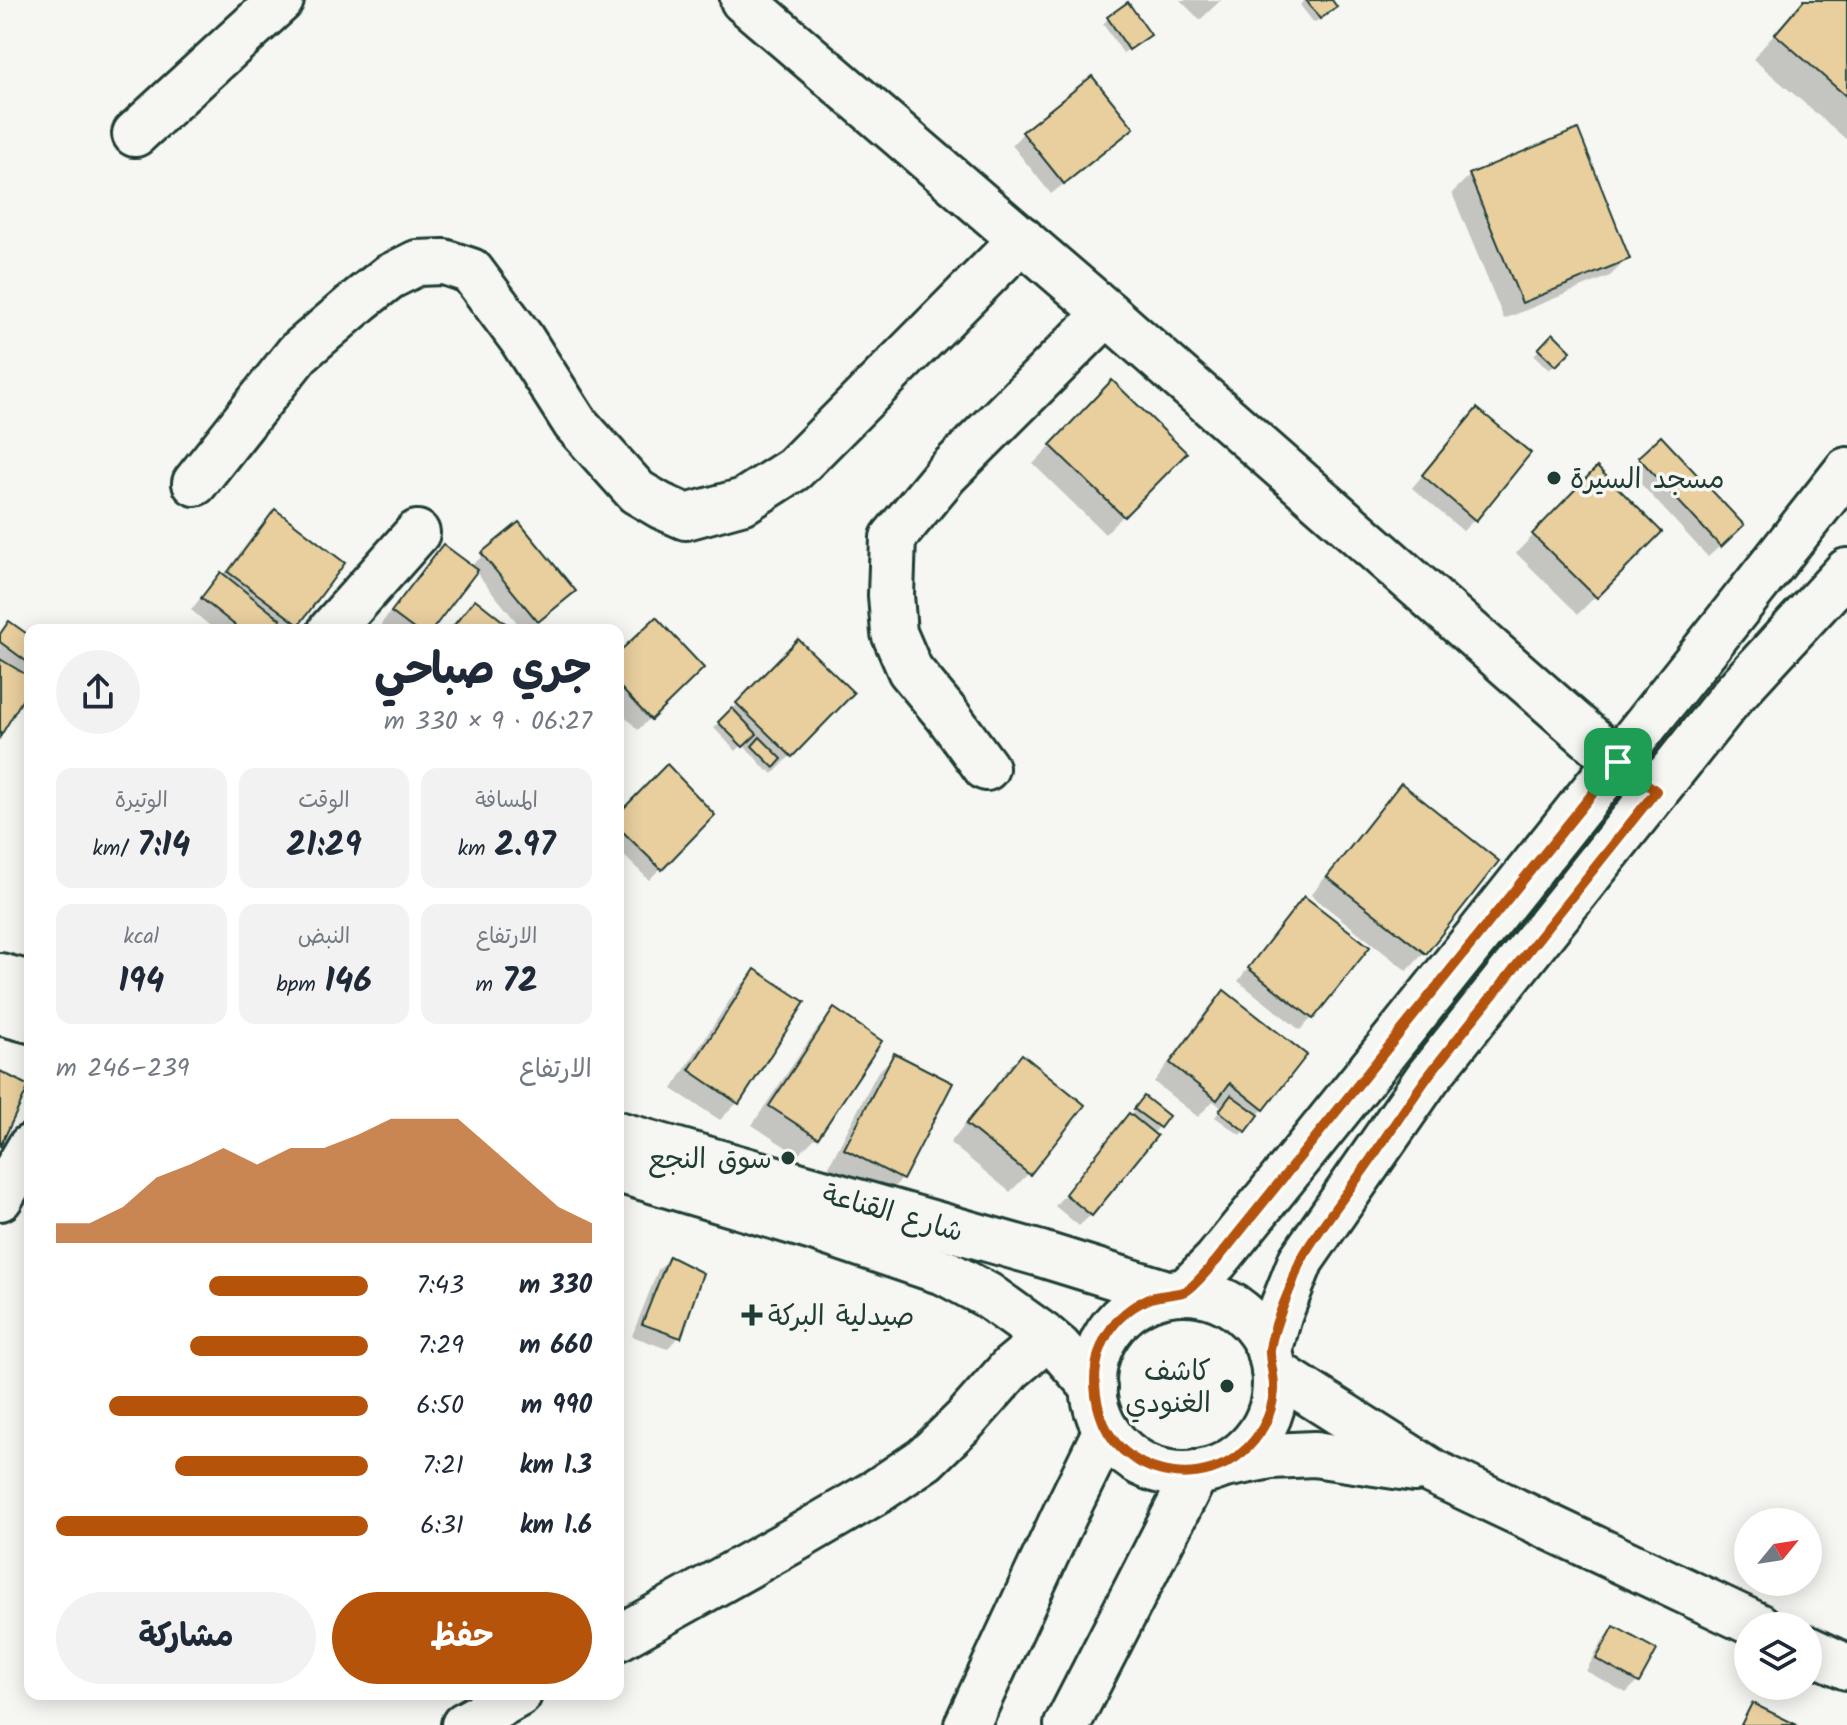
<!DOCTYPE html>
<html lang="ar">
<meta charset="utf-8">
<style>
body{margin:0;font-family:Kalam,"Playpen Sans Arabic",sans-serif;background:#f2f2f3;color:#1f2937;direction:rtl;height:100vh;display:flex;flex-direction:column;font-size:30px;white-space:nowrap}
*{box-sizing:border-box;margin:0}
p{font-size:26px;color:#747a83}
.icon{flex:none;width:44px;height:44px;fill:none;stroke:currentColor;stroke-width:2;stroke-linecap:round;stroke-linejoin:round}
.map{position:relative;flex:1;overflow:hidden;direction:ltr}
.sheet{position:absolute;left:24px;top:624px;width:600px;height:1076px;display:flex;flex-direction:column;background:#fff;border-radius:16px;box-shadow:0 4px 20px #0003;direction:rtl}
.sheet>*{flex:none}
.needle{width:52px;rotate:60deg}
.tools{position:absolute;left:1734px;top:1508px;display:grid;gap:16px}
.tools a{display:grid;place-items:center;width:88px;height:88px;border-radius:50%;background:#fff;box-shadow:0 4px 20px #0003;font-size:40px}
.pin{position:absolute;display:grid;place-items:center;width:68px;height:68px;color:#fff;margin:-34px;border-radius:16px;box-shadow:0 4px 12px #0006}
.round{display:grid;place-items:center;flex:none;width:84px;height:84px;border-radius:42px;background:#f2f2f3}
.head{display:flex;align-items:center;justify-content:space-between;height:136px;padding:0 32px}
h1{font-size:44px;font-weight:700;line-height:60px}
.metrics{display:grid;grid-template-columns:repeat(3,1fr);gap:12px;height:136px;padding:8px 32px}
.metrics div{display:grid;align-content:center;border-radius:16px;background:#f2f2f3;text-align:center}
.metrics b{font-size:34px;font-weight:700}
.metrics small{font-size:22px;font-weight:400}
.metrics p{font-size:22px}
.chart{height:224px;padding:16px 32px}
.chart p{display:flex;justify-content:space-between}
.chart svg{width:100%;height:144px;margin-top:8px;fill:#b45309;opacity:.7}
.cta{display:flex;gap:16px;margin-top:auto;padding:16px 32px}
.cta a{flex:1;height:92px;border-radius:48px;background:#b45309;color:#fff;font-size:32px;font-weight:700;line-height:92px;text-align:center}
.cta a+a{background:#f2f2f3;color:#1f2937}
ul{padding:0 32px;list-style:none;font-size:26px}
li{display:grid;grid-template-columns:128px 96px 1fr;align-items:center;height:60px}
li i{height:20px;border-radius:10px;background:#b45309}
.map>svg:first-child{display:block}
.shadow{fill:#0003}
.building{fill:#e9cf9e;stroke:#1f3d34;stroke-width:2}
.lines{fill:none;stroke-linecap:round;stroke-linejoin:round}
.minor-casing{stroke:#1f3d34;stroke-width:50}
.major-casing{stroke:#1f3d34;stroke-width:50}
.minor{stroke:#f6f6f2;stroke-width:44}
.major{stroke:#f6f6f2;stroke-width:44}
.route-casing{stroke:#fff;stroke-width:16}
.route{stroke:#b45309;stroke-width:10}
.poi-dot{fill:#1f3d34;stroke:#f6f6f2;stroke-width:3}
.labels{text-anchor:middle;stroke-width:7;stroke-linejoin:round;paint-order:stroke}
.poi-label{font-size:28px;fill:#1f3d34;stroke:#f6f6f2;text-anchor:start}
.street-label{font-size:28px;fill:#1f3d34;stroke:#f6f6f2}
</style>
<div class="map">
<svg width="1847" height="1725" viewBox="0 0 1847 1725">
<rect width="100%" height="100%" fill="#f6f6f2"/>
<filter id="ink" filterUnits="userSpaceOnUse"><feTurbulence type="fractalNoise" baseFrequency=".0125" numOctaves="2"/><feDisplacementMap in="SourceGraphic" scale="16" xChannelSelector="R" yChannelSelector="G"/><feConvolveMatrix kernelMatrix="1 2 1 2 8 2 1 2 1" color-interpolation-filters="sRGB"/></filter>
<g filter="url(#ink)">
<!-- shadow -->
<g class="shadow">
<path d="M 1180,0 L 1221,0 L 1200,20 Z"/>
<path d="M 1305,0 L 1330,0 L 1329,12 L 1314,23 L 1300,5 Z"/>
<path d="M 1803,0 L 1847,0 L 1847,140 L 1753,59 Z"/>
<path d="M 1108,19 L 1143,40 L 1123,53 L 1103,24 Z"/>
<path d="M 1131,128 L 1120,140 L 1051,194 L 1012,145 L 1023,133 Z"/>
<path d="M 1470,175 L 1628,258 L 1610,276 L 1504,319 L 1452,193 Z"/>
<path d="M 1553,336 L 1568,351 L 1549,370 L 1534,355 Z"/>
<path d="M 1112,383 L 1184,453 L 1105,534 L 1033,464 Z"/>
<path d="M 1466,422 L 1475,519 L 1463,531 L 1412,488 Z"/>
<path d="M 1661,438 L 1730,537 L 1708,557 L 1628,470 Z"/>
<path d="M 1597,470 L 1659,532 L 1578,614 L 1516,553 Z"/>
<path d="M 275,512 L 297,623 L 291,630 L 215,630 L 191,610 L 210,586 L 221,575 L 223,576 L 257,530 Z"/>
<path d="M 518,525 L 561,602 L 528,630 L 523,630 L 475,571 L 430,630 L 389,630 L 381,624 L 432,558 L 443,546 L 470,567 Z"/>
<path d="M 9,624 L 30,639 L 30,684 L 0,734 L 0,633 Z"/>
<path d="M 798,642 L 851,693 L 773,774 L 769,770 L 767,771 L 743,744 L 736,751 L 714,728 Z"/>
<path d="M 618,656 L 702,668 L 638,730 L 618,709 Z"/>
<path d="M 1401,785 L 1496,861 L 1424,953 L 1407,971 L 1311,895 L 1384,803 Z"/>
<path d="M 712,815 L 649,880 L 618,850 L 618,816 Z"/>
<path d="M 1304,899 L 1312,1018 L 1300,1030 L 1238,981 L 1293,911 Z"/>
<path d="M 755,972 L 738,1102 L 720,1120 L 672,1089 L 737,989 Z"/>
<path d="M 1224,993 L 1263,1109 L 1240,1135 L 1215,1117 L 1222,1108 L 1213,1101 L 1198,1117 L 1154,1082 L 1207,1010 Z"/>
<path d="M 834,1011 L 880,1041 L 816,1137 L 798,1155 L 752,1125 L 817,1029 Z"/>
<path d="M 895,1055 L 902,1179 L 884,1197 L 828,1168 L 877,1073 Z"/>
<path d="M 1022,1056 L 1082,1105 L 1028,1174 L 1010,1192 L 950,1143 L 1004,1074 Z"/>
<path d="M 1139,1104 L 1166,1116 L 1091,1215 L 1079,1226 L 1055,1206 Z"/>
<path d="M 670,1259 L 679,1337 L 667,1349 L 632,1336 L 658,1270 Z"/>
<path d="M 1614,1629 L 1638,1681 L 1626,1693 L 1586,1671 L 1603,1640 Z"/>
</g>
<!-- building -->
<g class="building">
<path d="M 1306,0 L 1332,0 L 1337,7 L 1320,19 Z"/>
<path d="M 1804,0 L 1847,0 L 1847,97 L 1775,34 Z"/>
<path d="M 1128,2 L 1151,35 L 1129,50 L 1107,17 Z"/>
<path d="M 1092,76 L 1134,128 L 1064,184 L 1022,132 Z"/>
<path d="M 1578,129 L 1630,259 L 1522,303 L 1469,174 Z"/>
<path d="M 1553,333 L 1571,351 L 1556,366 L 1538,349 Z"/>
<path d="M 1112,380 L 1187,453 L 1124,517 L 1050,445 Z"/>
<path d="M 1477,408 L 1531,453 L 1476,521 L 1422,475 Z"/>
<path d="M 1661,436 L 1744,525 L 1721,547 L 1638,457 Z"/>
<path d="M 1597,467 L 1662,532 L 1597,598 L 1532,534 Z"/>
<path d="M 275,509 L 345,563 L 299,625 L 228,572 Z"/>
<path d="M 519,522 L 576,591 L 538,622 L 481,553 Z"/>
<path d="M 443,544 L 478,570 L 432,630 L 415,630 L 391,612 Z"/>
<path d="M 221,572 L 281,620 L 273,630 L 241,630 L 201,598 Z"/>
<path d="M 475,599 L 514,630 L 450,630 Z"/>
<path d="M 656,617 L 704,668 L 651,720 L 618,685 L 618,653 Z"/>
<path d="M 9,621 L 30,636 L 30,664 L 0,642 L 0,634 Z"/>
<path d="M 798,639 L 854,693 L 792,757 L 736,703 Z"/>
<path d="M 0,659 L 30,677 L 30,687 L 0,737 Z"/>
<path d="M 732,708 L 757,734 L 743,747 L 718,722 Z"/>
<path d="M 760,737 L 782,759 L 774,768 L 752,746 Z"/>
<path d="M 667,764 L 715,815 L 662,870 L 618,827 L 618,814 Z"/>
<path d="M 1401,783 L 1499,861 L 1426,954 L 1327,877 Z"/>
<path d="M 1304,896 L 1370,947 L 1313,1019 L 1248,968 Z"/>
<path d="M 755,969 L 805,1002 L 739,1104 L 689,1070 Z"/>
<path d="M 1224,990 L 1307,1055 L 1264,1110 L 1230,1083 L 1217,1100 L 1170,1063 Z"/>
<path d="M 834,1008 L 882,1041 L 818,1138 L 769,1106 Z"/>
<path d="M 894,1053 L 953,1083 L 903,1180 L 844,1149 Z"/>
<path d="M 1022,1054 L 1085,1105 L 1030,1175 L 966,1124 Z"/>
<path d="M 0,1071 L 29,1086 L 0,1147 Z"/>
<path d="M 1231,1095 L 1259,1115 L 1246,1132 L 1219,1111 Z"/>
<path d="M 1144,1096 L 1169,1116 L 1160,1128 L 1134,1109 Z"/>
<path d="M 1129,1113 L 1157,1136 L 1092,1216 L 1065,1194 Z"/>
<path d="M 669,1256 L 703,1273 L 681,1338 L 642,1324 Z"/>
<path d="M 1614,1626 L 1657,1650 L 1639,1683 L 1596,1659 Z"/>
<path d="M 1752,1703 L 1797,1725 L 1741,1725 Z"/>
</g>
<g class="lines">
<!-- minor casing -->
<g class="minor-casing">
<g id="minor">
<path d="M 743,0 L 1107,313 L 1618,762 L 1656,791"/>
<path d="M 135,134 L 281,0"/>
<path d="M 195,483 L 298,353 L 361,299 L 389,277 L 417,263 L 444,262 L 471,271 L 521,338 L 575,423 L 637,492 L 661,506 L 686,517 L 744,501 L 794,469 L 1022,239"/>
<path d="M 331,630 L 417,533"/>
<path d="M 986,768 L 948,716 L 910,670 L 894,633 L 891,595 L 893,538 L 946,474 L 1107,313"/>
<path d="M 0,976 L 30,984"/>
<path d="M 0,1012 L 30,1020"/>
<path d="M 618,1134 L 1041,1254 L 1167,1293"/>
<path d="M 618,1170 L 813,1228 L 946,1273 L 987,1295 L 1047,1338 L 1059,1348 L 1094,1388"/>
<path d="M 0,1198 L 30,1147"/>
<path d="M 1274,1371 L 1433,1472 L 1759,1626"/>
<path d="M 1225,1465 L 1271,1456 L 1314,1454 L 1415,1469"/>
<path d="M 618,1638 L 799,1537 L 876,1492 L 925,1459 L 966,1419 L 1011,1368 L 1047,1338"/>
<path d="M 1808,1649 L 1847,1667"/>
<path d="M 464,1725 L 519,1694"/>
</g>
</g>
<!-- major casing -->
<g class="major-casing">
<g id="major">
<path d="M 1185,1292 L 1216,1261 C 1429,999 1638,735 1847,470"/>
<circle cx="1184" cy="1383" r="91"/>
<path d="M 1269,1352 L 1279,1316 L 1301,1260 L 1428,1077 L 1732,696 L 1847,571"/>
<path d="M 967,1725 L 1065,1514 L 1106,1430"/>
<path d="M 1067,1725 L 1196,1473"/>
</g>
</g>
<!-- minor -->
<use href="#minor" class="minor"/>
<!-- major -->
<use href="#major" class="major"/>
</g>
</g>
<g class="lines" filter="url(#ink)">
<!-- route casing -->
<g class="route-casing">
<path id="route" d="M 1618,762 L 1656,791 C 1604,856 1553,920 1501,985 C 1476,1016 1450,1047 1426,1079 C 1407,1106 1389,1132 1371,1159 C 1349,1191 1321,1225 1302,1258 C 1297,1267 1295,1277 1291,1286 C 1283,1306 1273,1328 1270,1349 C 1269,1360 1275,1377 1274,1391 C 1270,1441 1225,1479 1174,1473 C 1145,1470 1116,1452 1104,1424 C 1083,1375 1099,1318 1151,1298 C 1160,1295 1180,1294 1186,1291 C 1196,1285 1208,1269 1216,1261 Z"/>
</g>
<!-- route -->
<use href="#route" class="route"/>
</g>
<!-- markers -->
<g class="poi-dot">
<circle cx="1554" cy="478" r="8"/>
<circle cx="788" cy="1158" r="8"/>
<path d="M748 1303h8v8h8v8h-8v8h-8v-8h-8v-8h8z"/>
<circle cx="1227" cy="1386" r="8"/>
</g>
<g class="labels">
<!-- poi labels -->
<g class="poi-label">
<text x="1570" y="488">مسجد السيرة</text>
<text x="772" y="1168" text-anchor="end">سوق النجع</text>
<text x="768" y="1325">صيدلية البركة</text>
<text x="1211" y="1380" text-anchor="end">كاشف<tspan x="1211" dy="32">الغنودي</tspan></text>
</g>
<!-- street labels -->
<g class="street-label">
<text transform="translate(893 1212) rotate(16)" y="10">شارع القناعة</text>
</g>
</g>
</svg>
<div class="tools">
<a><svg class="needle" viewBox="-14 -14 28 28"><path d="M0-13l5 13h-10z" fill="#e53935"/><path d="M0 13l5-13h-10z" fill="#747a83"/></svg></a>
<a><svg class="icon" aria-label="layers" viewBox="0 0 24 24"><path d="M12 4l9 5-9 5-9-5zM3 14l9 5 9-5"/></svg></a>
</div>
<div class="pin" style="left:1618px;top:762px;background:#1e9e55"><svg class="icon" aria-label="arrive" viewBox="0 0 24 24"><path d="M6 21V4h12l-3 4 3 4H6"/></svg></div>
<section class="sheet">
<div class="head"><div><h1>جري صباحي</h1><p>06:27 · 9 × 330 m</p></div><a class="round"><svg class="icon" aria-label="share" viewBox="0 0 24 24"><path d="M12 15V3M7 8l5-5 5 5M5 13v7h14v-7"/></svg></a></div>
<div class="metrics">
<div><p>المسافة</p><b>2.97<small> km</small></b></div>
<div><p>الوقت</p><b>21:29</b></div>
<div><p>الوتيرة</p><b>7:14<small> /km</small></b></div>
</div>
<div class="metrics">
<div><p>الارتفاع</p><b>72<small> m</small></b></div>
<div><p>النبض</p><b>146<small> bpm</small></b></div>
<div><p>kcal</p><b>194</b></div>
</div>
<div class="chart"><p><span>الارتفاع</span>239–246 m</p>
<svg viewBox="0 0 160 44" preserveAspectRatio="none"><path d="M0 44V38L10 38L20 33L30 24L40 20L50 15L60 20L70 15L80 15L90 11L100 6L110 6L120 6L130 15L140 24L150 33L160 38V44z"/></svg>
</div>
<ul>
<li><b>330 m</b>7:43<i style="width:51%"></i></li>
<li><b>660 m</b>7:29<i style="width:57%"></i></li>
<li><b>990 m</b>6:50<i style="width:83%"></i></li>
<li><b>1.3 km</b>7:21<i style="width:62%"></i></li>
<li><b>1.6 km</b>6:31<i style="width:100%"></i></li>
</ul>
<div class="cta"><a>حفظ</a><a>مشاركة</a></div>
</section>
</div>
